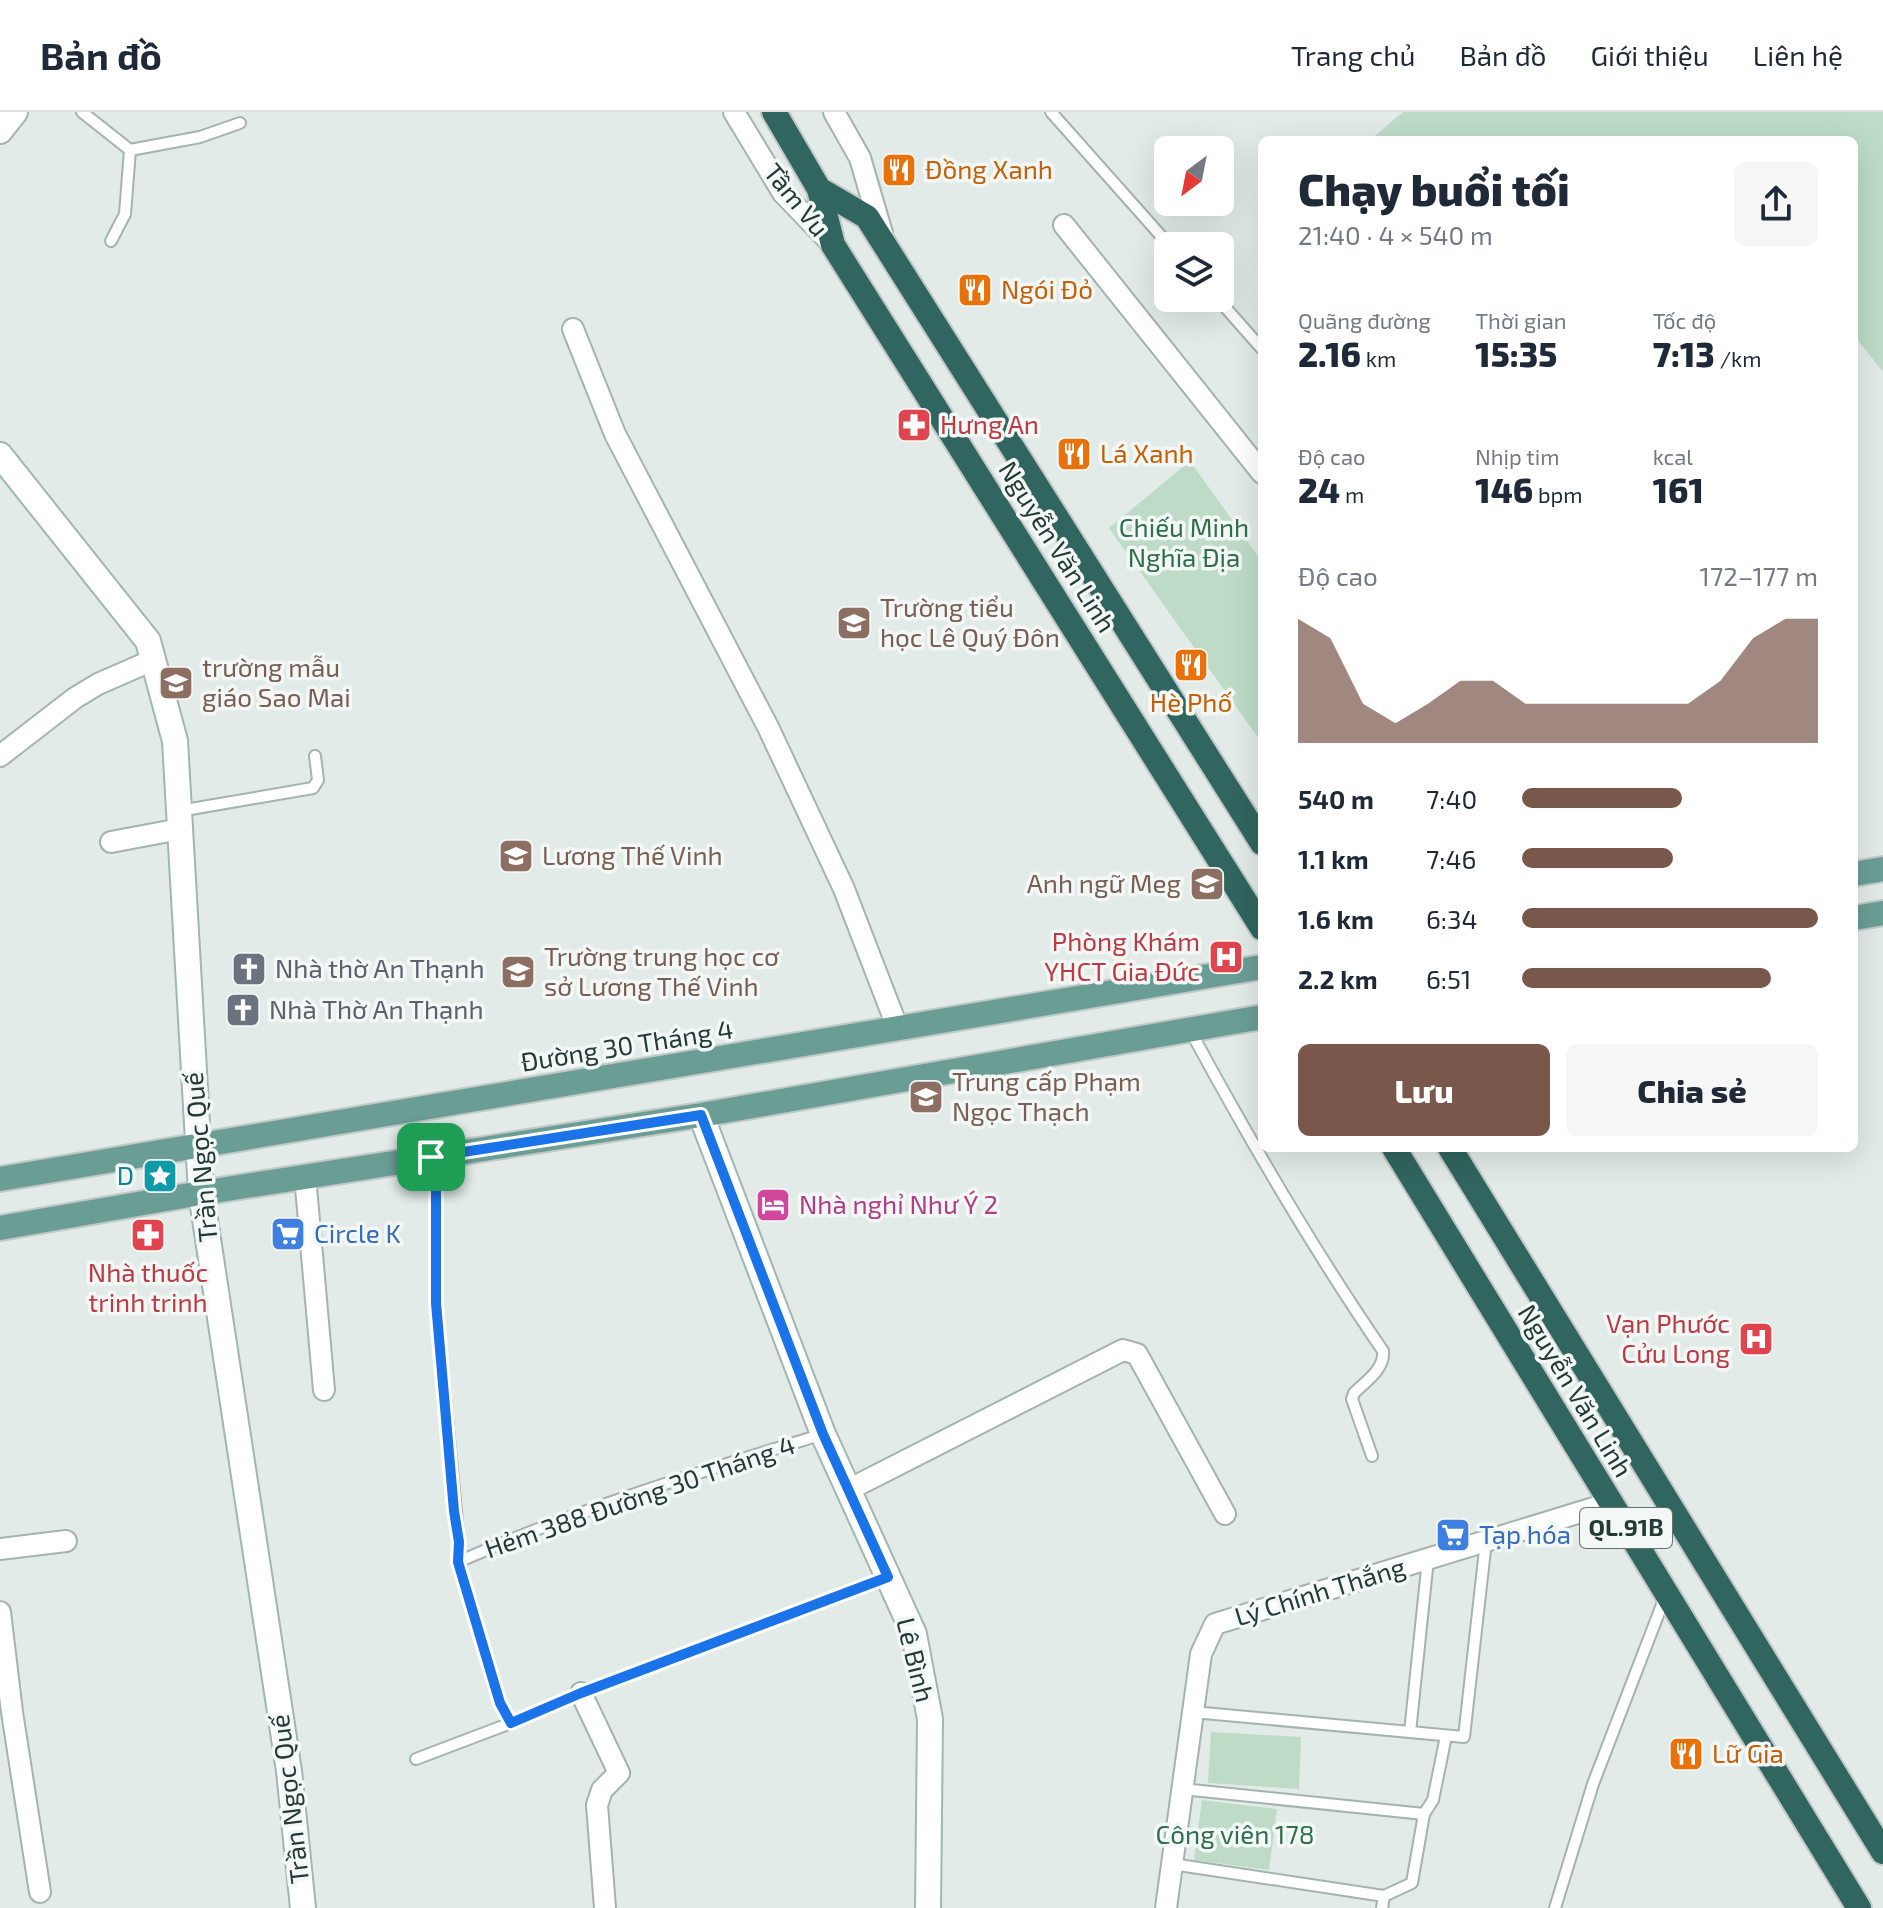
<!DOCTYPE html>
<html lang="vi">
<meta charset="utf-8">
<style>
body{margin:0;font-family:"Exo 2",sans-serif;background:#f6f6f7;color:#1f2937;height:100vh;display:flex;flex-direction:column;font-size:30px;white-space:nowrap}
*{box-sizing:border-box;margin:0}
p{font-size:26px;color:#747a83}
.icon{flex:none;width:44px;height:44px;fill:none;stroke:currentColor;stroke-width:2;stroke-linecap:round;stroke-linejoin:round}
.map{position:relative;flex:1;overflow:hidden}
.details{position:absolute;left:1258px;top:24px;width:600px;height:1016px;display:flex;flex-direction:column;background:#fff;border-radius:12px;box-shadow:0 8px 32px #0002}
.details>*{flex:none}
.needle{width:52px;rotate:212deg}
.buttons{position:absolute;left:1154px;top:24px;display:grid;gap:16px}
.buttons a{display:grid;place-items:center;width:80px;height:80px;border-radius:12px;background:#fff;box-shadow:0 8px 32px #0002;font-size:40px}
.pin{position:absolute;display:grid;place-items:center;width:68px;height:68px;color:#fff;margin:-34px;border-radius:16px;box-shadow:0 4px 12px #0006}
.round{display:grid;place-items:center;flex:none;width:84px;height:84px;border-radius:12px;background:#f6f6f7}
.head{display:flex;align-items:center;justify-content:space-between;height:136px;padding:0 40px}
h1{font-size:44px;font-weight:800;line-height:60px}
.stats{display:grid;grid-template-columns:repeat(3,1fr);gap:12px;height:136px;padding:8px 40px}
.stats div{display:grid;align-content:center}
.stats b{font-size:34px;font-weight:800}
.stats small{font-size:22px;font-weight:400}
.stats p{font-size:22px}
.chart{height:224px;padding:16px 40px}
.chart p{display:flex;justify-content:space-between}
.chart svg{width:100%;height:144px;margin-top:8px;fill:#79574b;opacity:.7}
.button{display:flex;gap:16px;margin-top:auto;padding:16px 40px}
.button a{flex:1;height:92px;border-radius:12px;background:#79574b;color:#fff;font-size:32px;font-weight:800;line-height:92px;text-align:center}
.button a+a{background:#f6f6f7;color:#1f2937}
ul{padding:0 40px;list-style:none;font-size:26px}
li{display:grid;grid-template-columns:128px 96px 1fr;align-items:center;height:60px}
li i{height:20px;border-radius:10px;background:#79574b}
header{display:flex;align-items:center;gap:48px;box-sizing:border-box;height:112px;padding:0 40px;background:#fff;border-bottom:2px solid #e0e1e3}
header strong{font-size:38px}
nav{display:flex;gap:44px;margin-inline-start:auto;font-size:28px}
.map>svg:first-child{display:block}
.green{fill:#bddbc7}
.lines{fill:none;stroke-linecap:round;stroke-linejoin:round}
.lane-casing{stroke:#a5b3af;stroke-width:14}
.street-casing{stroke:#a5b3af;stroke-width:24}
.secondary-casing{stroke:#a1b6b1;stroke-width:28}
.primary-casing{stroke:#c1c8c7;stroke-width:28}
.highway-casing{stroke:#c1c8c7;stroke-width:28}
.lane{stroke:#fff;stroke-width:10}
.street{stroke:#fff;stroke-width:20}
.secondary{stroke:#fff;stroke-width:24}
.primary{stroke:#6a9e95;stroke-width:24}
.highway{stroke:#31655f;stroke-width:24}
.route-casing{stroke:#fff;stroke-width:16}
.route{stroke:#1a73e8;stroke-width:10}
.labels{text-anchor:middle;stroke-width:7;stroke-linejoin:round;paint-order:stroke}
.shield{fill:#f3f8f6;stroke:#617470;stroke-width:2}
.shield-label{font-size:24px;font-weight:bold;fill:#233b37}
.food-label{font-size:26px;fill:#c56008;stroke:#f3f8f6;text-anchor:start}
.street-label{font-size:26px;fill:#233b37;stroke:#f3f8f6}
.health-label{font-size:26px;fill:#be3a42;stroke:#f3f8f6;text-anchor:end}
.park-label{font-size:26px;fill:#306f4e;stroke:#f3f8f6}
.education-label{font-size:26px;fill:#785e54;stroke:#f3f8f6;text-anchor:start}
.worship-label{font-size:26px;fill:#5b616d;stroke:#f3f8f6;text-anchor:start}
.culture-label{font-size:26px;fill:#0d838f;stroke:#f3f8f6;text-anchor:end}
.hotel-label{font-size:26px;fill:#b23c85;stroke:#f3f8f6;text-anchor:start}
.shop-label{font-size:26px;fill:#366cbe;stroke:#f3f8f6;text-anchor:start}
</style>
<header>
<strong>Bản đồ</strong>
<nav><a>Trang chủ</a><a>Bản đồ</a><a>Giới thiệu</a><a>Liên hệ</a></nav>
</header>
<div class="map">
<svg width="1883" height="1796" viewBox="0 0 1883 1796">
<rect width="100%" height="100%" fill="#e2ebe8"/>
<!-- green -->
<g class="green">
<path d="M 1403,0 L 1883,0 L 1883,260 L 1854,223 L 1854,28 L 1705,28 L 1702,24 L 1697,28 L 1370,28 Z"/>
<path d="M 1190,349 L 1262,450 L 1262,631 L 1109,416 Z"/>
<path d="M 1211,1620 L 1301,1625 L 1299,1677 L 1208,1671 Z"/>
<path d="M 1202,1688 L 1277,1697 L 1269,1758 L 1194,1748 Z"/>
</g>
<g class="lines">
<!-- lane casing -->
<g class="lane-casing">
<g id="lane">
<path d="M 82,0 L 130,38 L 200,25 L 240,11"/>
<path d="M 1051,0 L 1170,134"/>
<path d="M 111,129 L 125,102 L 130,38"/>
<path d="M 1217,186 L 1262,237"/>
<path d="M 179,699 L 313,676 L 318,668 L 315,644"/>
<path d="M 1191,920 C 1250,1029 1313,1137 1383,1239 C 1385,1257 1366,1269 1354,1281 L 1352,1287 L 1372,1344"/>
<path d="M 432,1047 L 436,1059 L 436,1191 L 459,1430 L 458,1450 C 576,1398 700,1360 823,1322"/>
<path d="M 1193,1600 L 1464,1625 L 1486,1429"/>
<path d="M 511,1611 L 581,1581 L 887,1466"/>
<path d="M 1410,1620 L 1428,1447"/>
<path d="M 416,1647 L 511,1611 L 500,1591 L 458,1450"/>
<path d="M 1182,1677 L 1424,1702"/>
<path d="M 1172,1752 L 1384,1784"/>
<path d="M 1382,1796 L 1384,1784 L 1412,1771 L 1424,1702 L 1433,1688 L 1446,1624"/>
<path d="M 1555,1796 L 1593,1672 L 1665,1485"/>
</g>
</g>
<!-- street casing -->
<g class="street-casing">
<g id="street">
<path d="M 734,0 L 783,81 L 833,133"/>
<path d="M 834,0 L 860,46 L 882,121"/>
<path d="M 1064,113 L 1262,361"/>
<path d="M 573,217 L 615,322 L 768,615 L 844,777 L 898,917"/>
<path d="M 0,644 L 75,586 L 98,572 L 153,548"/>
<path d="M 111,730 L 180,717"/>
<path d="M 305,1064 L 324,1278"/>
<path d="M 848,1378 L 1123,1238 L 1137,1242 L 1225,1402"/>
<path d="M 0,1437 L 66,1429"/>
<path d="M 0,1500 L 12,1600 L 40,1780"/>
<path d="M 581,1581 L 619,1661 L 602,1678 L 597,1693 L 605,1796"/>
<path d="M 1166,1796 L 1201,1542 L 1215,1512 L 1610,1391"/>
</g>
</g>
<!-- secondary casing -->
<g class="secondary-casing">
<g id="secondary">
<path d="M 0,19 L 15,0"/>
<path d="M 0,343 L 148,529 L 175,629 L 201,1081 L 289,1659 L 303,1796"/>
<path d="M 701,1003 L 823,1322 L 914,1522 L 930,1607 L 928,1796"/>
</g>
</g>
<!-- primary casing -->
<g class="primary-casing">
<g id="primary">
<path d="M 1854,762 L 1883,757"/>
<path d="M 1854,806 L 1883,801"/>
<path d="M 0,1067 L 1262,855"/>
<path d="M 0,1116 L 201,1081 L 701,1003 L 1262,905"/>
</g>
</g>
<!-- highway casing -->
<g class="highway-casing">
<g id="highway">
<path d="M 774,0 L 819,77 L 833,133 L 1262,816"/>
<path d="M 819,77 L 867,105 L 1262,731"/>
<path d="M 1394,1036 L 1859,1796"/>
<path d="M 1450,1036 L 1883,1740"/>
</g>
</g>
<!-- lane -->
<use href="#lane" class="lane"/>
<!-- street -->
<use href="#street" class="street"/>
<!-- secondary -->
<use href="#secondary" class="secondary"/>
<!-- primary -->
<use href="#primary" class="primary"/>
<!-- highway -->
<use href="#highway" class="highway"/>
</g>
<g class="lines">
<!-- route casing -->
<g class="route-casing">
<path id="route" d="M 701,1003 L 823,1322 L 888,1465 L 581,1581 L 511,1611 L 500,1591 L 458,1450 L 459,1430 L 454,1399 L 436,1191 L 436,1059 L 431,1045 Z"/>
</g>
<!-- route -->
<use href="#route" class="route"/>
</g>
<!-- icons -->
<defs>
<g id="restaurant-square" transform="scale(1.8)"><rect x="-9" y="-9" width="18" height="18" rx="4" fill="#e8710a" stroke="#f3f8f6"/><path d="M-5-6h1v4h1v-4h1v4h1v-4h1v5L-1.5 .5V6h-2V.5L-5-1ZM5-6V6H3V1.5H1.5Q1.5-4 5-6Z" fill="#fff"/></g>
<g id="pharmacy-square" transform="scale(1.8)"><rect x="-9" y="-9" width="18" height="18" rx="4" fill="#e0444e" stroke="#f3f8f6"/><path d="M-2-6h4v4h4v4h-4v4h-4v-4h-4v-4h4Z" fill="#fff"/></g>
<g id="school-square" transform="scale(1.8)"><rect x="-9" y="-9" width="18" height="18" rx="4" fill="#8d6e63" stroke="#f3f8f6"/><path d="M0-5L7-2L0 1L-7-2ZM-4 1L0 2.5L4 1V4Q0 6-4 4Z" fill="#fff"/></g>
<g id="hospital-square" transform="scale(1.8)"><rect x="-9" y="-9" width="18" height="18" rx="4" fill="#e0444e" stroke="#f3f8f6"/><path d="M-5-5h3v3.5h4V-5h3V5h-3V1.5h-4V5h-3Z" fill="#fff"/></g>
<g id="church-square" transform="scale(1.8)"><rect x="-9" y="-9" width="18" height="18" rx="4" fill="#6b7280" stroke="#f3f8f6"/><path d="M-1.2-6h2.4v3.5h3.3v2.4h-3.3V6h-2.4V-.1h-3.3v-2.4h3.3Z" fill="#fff"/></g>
<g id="sight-square" transform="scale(1.8)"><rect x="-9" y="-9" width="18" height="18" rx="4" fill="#0f9aa8" stroke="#f3f8f6"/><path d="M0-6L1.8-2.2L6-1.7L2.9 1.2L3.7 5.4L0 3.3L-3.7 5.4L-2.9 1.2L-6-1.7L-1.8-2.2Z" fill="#fff"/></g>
<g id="hotel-square" transform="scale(1.8)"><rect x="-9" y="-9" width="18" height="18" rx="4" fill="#d1479c" stroke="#f3f8f6"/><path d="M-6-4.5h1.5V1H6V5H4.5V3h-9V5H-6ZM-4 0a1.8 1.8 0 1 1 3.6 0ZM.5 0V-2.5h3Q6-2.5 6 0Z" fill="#fff"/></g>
<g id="supermarket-square" transform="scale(1.8)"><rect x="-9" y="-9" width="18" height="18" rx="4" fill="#3f7fe0" stroke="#f3f8f6"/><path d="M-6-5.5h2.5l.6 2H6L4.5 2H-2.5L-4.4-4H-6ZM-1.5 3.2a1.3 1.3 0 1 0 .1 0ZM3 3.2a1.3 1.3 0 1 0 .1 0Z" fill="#fff"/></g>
</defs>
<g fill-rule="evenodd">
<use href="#restaurant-square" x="899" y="58"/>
<use href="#restaurant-square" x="975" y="178"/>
<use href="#pharmacy-square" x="914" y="313"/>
<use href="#restaurant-square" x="1074" y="342"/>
<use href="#school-square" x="854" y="511"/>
<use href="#restaurant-square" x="1191" y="553"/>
<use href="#school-square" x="176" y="571"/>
<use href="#school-square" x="516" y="744"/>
<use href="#school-square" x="1207" y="772"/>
<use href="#hospital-square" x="1226" y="845"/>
<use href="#church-square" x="249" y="857"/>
<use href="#school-square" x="518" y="860"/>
<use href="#church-square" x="243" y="898"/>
<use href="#school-square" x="926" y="985"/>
<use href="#sight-square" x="160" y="1064"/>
<use href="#hotel-square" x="773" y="1093"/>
<use href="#supermarket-square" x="288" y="1122"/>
<use href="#pharmacy-square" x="148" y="1123"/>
<use href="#hospital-square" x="1756" y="1227"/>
<use href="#supermarket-square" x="1453" y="1423"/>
<use href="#restaurant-square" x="1686" y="1642"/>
</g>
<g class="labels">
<!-- shield labels -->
<rect class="shield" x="1580" y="1396" width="92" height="40" rx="6"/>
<g class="shield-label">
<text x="1626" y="1424">QL.91B</text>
</g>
<!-- food labels -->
<g class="food-label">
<text x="925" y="67">Đồng Xanh</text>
<text x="1001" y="187">Ngói Đỏ</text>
<text x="1100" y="351">Lá Xanh</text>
<text x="1191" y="600" text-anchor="middle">Hè Phố</text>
<text x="1712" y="1651">Lữ Gia</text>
</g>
<!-- street labels -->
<g class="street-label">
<text transform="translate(796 88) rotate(51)" y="9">Tầm Vu</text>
<text transform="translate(1057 435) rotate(58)" y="9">Nguyễn Văn Linh</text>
<text transform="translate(627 934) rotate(-9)" y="9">Đường 30 Tháng 4</text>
<text transform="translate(201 1045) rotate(-95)" y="9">Trần Ngọc Quế</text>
<text transform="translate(1575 1279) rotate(59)" y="9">Nguyễn Văn Linh</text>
<text transform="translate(640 1385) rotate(-19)" y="9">Hẻm 388 Đường 30 Tháng 4</text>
<text transform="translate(1320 1480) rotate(-17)" y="9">Lý Chính Thắng</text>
<text transform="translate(915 1548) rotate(76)" y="9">Lê Bình</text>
<text transform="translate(290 1687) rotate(-97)" y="9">Trần Ngọc Quế</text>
</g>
<!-- health labels -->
<g class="health-label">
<text x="940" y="322" text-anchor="start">Hưng An</text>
<text x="1200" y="839">Phòng Khám<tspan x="1200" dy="30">YHCT Gia Đức</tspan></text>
<text x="148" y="1170" text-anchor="middle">Nhà thuốc<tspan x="148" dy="30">trinh trinh</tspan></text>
<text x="1730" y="1221">Vạn Phước<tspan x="1730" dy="30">Cửu Long</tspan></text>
</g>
<!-- park labels -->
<g class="park-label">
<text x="1184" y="425">Chiếu Minh<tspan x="1184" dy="30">Nghĩa Địa</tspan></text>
<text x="1235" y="1732">Công viên 178</text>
</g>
<!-- education labels -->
<g class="education-label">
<text x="880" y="505">Trường tiểu<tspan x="880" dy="30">học Lê Quý Đôn</tspan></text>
<text x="202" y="565">trường mẫu<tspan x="202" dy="30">giáo Sao Mai</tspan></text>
<text x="542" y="753">Lương Thế Vinh</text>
<text x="1181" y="781" text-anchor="end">Anh ngữ Meg</text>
<text x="544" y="854">Trường trung học cơ<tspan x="544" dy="30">sở Lương Thế Vinh</tspan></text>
<text x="952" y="979">Trung cấp Phạm<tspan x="952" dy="30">Ngọc Thạch</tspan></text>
</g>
<!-- worship labels -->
<g class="worship-label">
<text x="275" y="866">Nhà thờ An Thạnh</text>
<text x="269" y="907">Nhà Thờ An Thạnh</text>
</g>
<!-- culture labels -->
<g class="culture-label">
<text x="134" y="1073">D</text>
</g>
<!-- hotel labels -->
<g class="hotel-label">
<text x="799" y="1102">Nhà nghỉ Như Ý 2</text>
</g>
<!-- shop labels -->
<g class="shop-label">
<text x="314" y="1131">Circle K</text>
<text x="1479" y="1432">Tạp hóa</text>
</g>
</g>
</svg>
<div class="buttons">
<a><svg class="needle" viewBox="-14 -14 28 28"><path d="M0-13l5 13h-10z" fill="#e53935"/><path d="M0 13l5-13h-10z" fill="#747a83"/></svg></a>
<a><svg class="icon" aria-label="layers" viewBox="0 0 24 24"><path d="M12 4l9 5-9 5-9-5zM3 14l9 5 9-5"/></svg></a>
</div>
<div class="pin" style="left:431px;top:1045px;background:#1e9e55"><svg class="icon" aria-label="arrive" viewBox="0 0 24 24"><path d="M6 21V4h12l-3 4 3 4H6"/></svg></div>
<section class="details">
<div class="head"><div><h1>Chạy buổi tối</h1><p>21:40 · 4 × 540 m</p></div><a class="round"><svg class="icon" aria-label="share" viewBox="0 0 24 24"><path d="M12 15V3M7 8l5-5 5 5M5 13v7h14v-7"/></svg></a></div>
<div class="stats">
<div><p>Quãng đường</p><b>2.16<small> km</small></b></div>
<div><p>Thời gian</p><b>15:35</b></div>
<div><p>Tốc độ</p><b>7:13<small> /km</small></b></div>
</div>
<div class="stats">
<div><p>Độ cao</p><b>24<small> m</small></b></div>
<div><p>Nhịp tim</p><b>146<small> bpm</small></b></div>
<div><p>kcal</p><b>161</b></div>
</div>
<div class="chart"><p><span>Độ cao</span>172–177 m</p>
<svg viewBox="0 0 160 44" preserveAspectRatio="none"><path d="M0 44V6L10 12L20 32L30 38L40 32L50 25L60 25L70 32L80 32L90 32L100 32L110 32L120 32L130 25L140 12L150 6L160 6V44z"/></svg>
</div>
<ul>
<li><b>540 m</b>7:40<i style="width:54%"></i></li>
<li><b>1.1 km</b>7:46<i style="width:51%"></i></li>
<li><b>1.6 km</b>6:34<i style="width:100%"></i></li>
<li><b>2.2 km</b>6:51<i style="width:84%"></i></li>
</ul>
<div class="button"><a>Lưu</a><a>Chia sẻ</a></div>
</section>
</div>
